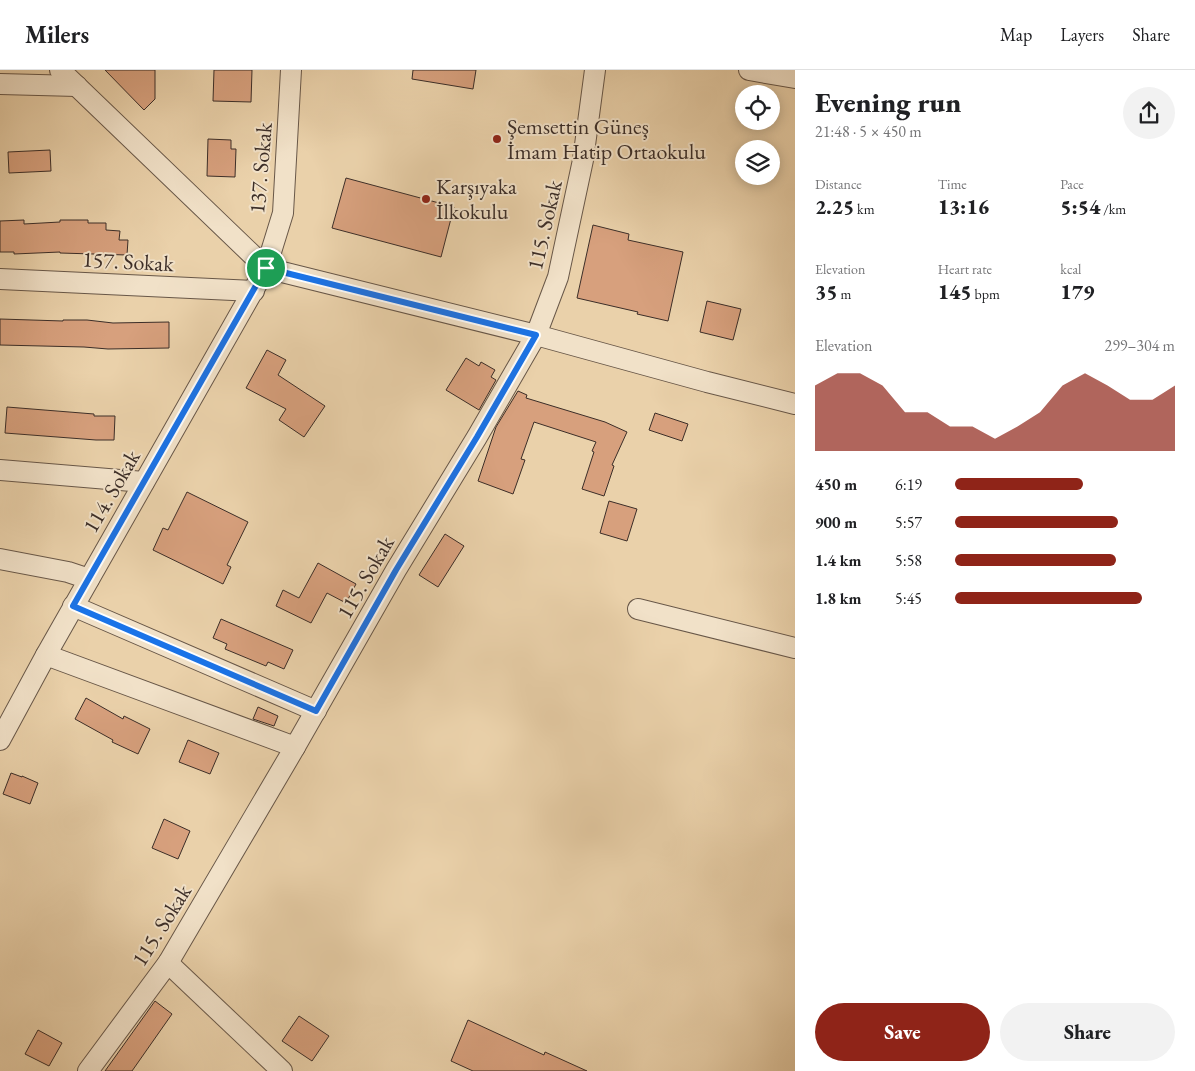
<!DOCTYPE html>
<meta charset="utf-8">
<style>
body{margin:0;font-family:"EB Garamond",serif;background:#f2f2f2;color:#202124;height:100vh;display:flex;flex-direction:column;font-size:19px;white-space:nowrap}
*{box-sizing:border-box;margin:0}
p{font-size:16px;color:#757577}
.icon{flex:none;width:28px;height:28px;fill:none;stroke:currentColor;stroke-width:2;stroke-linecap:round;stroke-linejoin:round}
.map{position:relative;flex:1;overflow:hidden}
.sheet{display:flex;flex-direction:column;background:#fff;width:400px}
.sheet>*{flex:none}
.fabs{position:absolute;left:735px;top:15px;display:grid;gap:10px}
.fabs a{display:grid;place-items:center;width:45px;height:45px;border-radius:50%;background:#fff;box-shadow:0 2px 12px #0003;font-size:25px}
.pin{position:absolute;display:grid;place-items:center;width:42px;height:42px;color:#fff;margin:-21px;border:2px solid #fff;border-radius:50%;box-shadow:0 1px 5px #0007}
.round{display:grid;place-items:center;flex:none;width:52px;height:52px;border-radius:26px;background:#f2f2f2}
.summary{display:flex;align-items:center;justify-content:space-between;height:85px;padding:0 20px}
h1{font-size:28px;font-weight:800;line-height:38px}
.figures{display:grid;grid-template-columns:repeat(3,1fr);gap:8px;height:85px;padding:5px 20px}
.figures div{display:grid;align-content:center}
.figures b{font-size:21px;font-weight:800}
.figures small{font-size:14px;font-weight:400}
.figures p{font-size:14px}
.chart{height:140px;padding:10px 20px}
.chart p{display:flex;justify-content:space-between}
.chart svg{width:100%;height:90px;margin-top:5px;fill:#8f2418;opacity:.7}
.primary-button{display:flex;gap:10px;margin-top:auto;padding:10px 20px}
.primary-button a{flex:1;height:58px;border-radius:30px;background:#8f2418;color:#fff;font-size:20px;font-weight:800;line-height:58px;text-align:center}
.primary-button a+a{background:#f2f2f2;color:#202124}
ul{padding:0 20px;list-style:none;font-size:16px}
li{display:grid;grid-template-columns:80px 60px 1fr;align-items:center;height:38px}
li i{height:12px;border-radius:6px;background:#8f2418}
header{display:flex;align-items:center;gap:30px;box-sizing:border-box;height:70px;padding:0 25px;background:#fff;border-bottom:1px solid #e0e0e0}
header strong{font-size:24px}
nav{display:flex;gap:28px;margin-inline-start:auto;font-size:18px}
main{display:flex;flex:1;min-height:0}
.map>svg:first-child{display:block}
.building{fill:#d7a07d;stroke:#3c2e28}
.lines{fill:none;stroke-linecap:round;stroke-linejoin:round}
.minor-casing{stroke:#685748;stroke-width:22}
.minor{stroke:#f1e1c8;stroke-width:20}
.route-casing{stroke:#fff;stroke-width:10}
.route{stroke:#1a73e8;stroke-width:6}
.poi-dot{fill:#8f2418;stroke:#f1e1c8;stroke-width:2}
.labels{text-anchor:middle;stroke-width:4;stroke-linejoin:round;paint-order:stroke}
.poi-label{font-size:22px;fill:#3c2e28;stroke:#f1e1c8;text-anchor:start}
.street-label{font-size:22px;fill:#3c2e28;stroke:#f1e1c8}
</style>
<header>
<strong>Milers</strong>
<nav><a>Map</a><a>Layers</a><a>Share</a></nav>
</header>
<main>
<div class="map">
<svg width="795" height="1001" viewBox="0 0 795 1001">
<rect width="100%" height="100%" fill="#ead1aa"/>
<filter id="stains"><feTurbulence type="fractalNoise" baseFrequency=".004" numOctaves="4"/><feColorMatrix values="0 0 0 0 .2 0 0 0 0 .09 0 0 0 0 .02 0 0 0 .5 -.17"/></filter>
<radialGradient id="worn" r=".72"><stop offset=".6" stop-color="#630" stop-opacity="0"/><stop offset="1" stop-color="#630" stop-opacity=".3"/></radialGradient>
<!-- building -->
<g class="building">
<path d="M 105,0 L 155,0 L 155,29 L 144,40 Z"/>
<path d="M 214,0 L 252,0 L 251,32 L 213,31 Z"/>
<path d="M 413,0 L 476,0 L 473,19 L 412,9 Z"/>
<path d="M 208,69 L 231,70 L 231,79 L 236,79 L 235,107 L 207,106 Z"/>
<path d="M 50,80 L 51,101 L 9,103 L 8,82 Z"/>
<path d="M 346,108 L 454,137 L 441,187 L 332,158 Z"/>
<path d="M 24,150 L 24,154 L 60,152 L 60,150 L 88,150 L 88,153 L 106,153 L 106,160 L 120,161 L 119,170 L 128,170 L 127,185 L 60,183 L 60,182 L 14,184 L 14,182 L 0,182 L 0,151 Z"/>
<path d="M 593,155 L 629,164 L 628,170 L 683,182 L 668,251 L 637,244 L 638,242 L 577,228 Z"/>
<path d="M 707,231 L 741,239 L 733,270 L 700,262 Z"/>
<path d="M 0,249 L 63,251 L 63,250 L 87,250 L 113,253 L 169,252 L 169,278 L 108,279 L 84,277 L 0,275 Z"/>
<path d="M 267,280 L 286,290 L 278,305 L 325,336 L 304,367 L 279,350 L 286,339 L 246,318 Z"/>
<path d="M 466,288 L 479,296 L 481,292 L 495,300 L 491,307 L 496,310 L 479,340 L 446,320 Z"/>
<path d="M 518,321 L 527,325 L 526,328 L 605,352 L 627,362 L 612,395 L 614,396 L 604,426 L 582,419 L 594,382 L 592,381 L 596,372 L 534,352 L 521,389 L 525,390 L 513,424 L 478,411 L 496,357 Z"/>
<path d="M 7,337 L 94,344 L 94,346 L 115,346 L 114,370 L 96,370 L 5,363 Z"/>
<path d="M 655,343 L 688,354 L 682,371 L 649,360 Z"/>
<path d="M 187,422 L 248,452 L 227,495 L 231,497 L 223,514 L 153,480 L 163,458 L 168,460 Z"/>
<path d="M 609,431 L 637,439 L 627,471 L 600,463 Z"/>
<path d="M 445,464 L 464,476 L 438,517 L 419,505 Z"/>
<path d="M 318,493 L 356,514 L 346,533 L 327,523 L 311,553 L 276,536 L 283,520 L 299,528 Z"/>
<path d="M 221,549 L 293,580 L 284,599 L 268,592 L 266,596 L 225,579 L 227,574 L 213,568 Z"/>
<path d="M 86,628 L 123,649 L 124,646 L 150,659 L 138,684 L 112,672 L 113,670 L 75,649 Z"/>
<path d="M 258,637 L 278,646 L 274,656 L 253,649 Z"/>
<path d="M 188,670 L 219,683 L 210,704 L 179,692 Z"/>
<path d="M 11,703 L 22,707 L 22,706 L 38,713 L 30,734 L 3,724 Z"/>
<path d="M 164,749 L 190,761 L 178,789 L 152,778 Z"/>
<path d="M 155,931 L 172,944 L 132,1001 L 105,1001 Z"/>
<path d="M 299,946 L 329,966 L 312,991 L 282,971 Z"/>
<path d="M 468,950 L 544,985 L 545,982 L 587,1001 L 473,1001 L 451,991 Z"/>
<path d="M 38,960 L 62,973 L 49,996 L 25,984 Z"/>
</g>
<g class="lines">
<!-- minor casing -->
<g class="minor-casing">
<g id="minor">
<path d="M 60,0 L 266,198 L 536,265 L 707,312 L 795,334"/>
<path d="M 749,0 L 795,8"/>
<path d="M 0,14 L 77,16"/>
<path d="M 0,209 L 254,221"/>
<path d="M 0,400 L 144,412"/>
<path d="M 0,489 L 68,502 L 89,509"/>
<path d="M 73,536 L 316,641"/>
<path d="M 638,539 L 795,578"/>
<path d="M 46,585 L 295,677"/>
<path d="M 0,670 L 46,585 L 266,198 L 283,143 L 291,0"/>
<path d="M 168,893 L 282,1001"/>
<path d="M 88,1001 L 168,893 L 295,677 L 396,500 L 477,367 L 536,265 L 558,207 L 583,90 L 595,0"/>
</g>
</g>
<!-- minor -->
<use href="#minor" class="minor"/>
</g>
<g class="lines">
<!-- route casing -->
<g class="route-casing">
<path id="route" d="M 266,198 L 536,265 L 477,367 L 396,500 L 316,641 L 73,536 Z"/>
</g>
<!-- route -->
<use href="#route" class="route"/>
</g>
<!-- markers -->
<g class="poi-dot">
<circle cx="497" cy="69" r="5"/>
<circle cx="426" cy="129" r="5"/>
</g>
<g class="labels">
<!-- poi labels -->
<g class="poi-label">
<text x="507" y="64">Şemsettin Güneş<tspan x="507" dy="25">İmam Hatip Ortaokulu</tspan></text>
<text x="436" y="124">Karşıyaka<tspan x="436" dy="25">İlkokulu</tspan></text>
</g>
<!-- street labels -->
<g class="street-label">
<text transform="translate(260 98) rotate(-85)" y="8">137. Sokak</text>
<text transform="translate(544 155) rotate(-77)" y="8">115. Sokak</text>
<text transform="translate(128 191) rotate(3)" y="8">157. Sokak</text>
<text transform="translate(111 421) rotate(-60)" y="8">114. Sokak</text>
<text transform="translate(365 507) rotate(-60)" y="8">115. Sokak</text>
<text transform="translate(161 855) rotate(-58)" y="8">115. Sokak</text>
</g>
</g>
<rect width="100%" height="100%" filter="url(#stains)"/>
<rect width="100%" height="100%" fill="url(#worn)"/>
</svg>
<div class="fabs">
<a><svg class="icon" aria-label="locate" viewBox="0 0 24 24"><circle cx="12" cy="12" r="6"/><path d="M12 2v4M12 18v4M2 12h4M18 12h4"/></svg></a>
<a><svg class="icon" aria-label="layers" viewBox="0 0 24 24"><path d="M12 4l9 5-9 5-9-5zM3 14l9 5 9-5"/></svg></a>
</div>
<div class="pin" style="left:266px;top:198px;background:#1e9e55"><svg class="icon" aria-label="arrive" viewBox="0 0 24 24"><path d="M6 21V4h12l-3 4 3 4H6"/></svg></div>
</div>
<section class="sheet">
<div class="summary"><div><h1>Evening run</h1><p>21:48 · 5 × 450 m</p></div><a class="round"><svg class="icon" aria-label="share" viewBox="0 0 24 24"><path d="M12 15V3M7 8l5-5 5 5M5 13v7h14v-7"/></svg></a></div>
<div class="figures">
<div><p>Distance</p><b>2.25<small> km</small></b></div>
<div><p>Time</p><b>13:16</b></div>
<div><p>Pace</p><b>5:54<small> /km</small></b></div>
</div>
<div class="figures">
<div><p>Elevation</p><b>35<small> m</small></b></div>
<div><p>Heart rate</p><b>145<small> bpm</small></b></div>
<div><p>kcal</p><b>179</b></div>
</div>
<div class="chart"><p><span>Elevation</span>299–304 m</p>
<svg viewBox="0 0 160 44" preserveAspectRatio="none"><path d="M0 44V12L10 6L20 6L30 12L40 25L50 25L60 32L70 32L80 38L90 32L100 25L110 12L120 6L130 12L140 19L150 19L160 12V44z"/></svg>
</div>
<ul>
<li><b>450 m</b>6:19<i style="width:58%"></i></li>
<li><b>900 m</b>5:57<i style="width:74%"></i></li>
<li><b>1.4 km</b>5:58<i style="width:73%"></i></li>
<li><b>1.8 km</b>5:45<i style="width:85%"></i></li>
</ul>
<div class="primary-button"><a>Save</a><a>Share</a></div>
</section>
</main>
